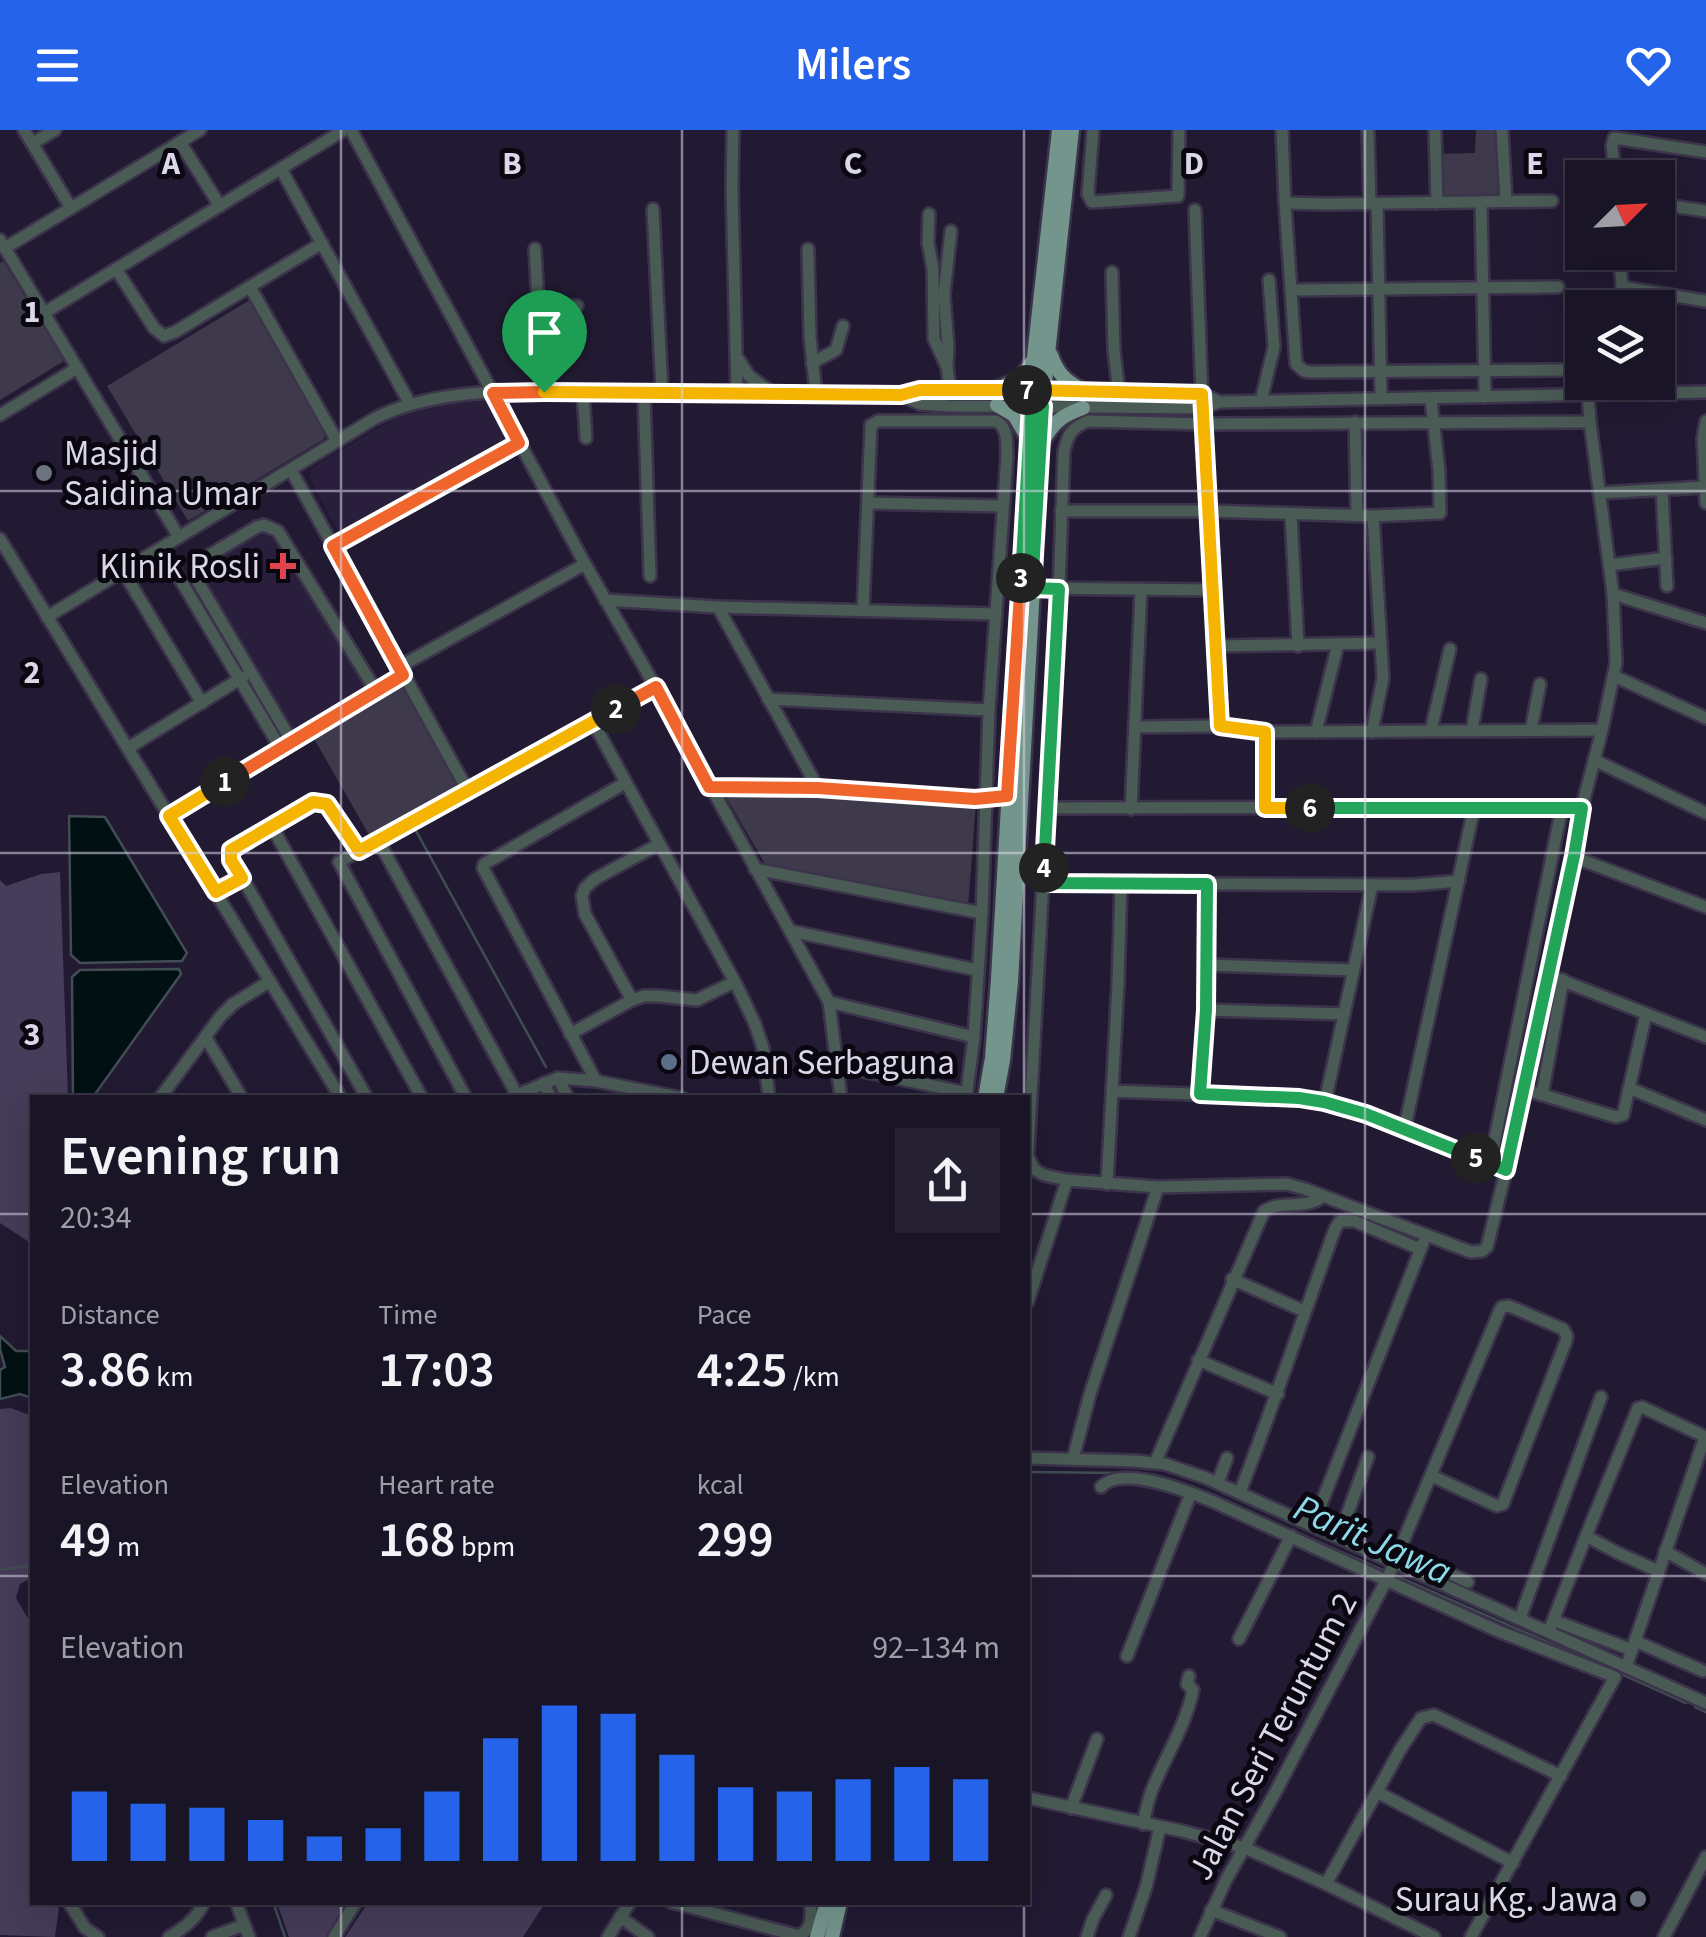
<!DOCTYPE html>
<meta charset="utf-8">
<style>
body{margin:0;font-family:"Source Sans 3",sans-serif;background:#262132;color:#f1f3f6;height:100vh;display:flex;flex-direction:column;font-size:38px;white-space:nowrap}
*{box-sizing:border-box;margin:0}
p{font-size:32px;color:#9f9ea7}
.icon{flex:none;width:55px;height:55px;fill:none;stroke:currentColor;stroke-width:2;stroke-linecap:round;stroke-linejoin:round}
.map{position:relative;flex:1;overflow:hidden}
.details{position:absolute;left:30px;top:965px;width:1000px;height:810px;display:flex;flex-direction:column;background:#191426;border-radius:0px;box-shadow:0 10px 40px #0002,0 0 0 2px #373343}
.details>*{flex:none}
.needle{width:65px;rotate:66deg}
.controls{position:absolute;left:1565px;top:30px;display:grid;gap:20px}
.controls a{display:grid;place-items:center;width:110px;height:110px;border-radius:0px;background:#191426;box-shadow:0 10px 40px #0002,0 0 0 2px #373343;font-size:50px}
.pin{position:absolute;display:grid;place-items:center;width:85px;height:85px;color:#fff;margin:-102px -42px;border-radius:50% 50% 50% 0;rotate:-45deg;box-shadow:0 0 10px #0007}
.pin .icon{rotate:45deg}
.km{position:absolute;width:50px;height:50px;margin:-25px;border-radius:50%;background:#222;color:#fff;font-size:28px;line-height:50px;text-align:center}
.round{display:grid;place-items:center;flex:none;width:105px;height:105px;border-radius:0px;background:#262132}
.head{display:flex;align-items:center;justify-content:space-between;height:170px;padding:0 30px}
h1{font-size:55px;font-weight:600;line-height:75px}
.figures{display:grid;grid-template-columns:repeat(3,1fr);gap:15px;height:170px;padding:10px 30px}
.figures div{display:grid;align-content:center}
.figures b{font-size:50px;font-weight:600}
.figures small{font-size:28px;font-weight:400}
.figures p{font-size:28px}
.chart{height:280px;padding:20px 30px}
.chart p{display:flex;justify-content:space-between}
.chart svg{width:100%;height:180px;margin-top:10px;stroke:#2563eb;stroke-width:6}
header{display:flex;justify-content:space-between;align-items:center;height:130px;padding:0 30px;background:#2563eb;color:#fff;font-size:45px;font-weight:600}
.map>svg:first-child{display:block}
.built{fill:#291f3d}
.green{fill:#3e3a4b}
.forest{fill:#453d59}
.water{fill:#001013;stroke:#424c53;stroke-width:2.5}
.lines{fill:none;stroke-linecap:round;stroke-linejoin:round}
.stream{stroke:#424c53;stroke-width:2.5}
.minor-casing{stroke:#3b344b;stroke-width:16}
.major-casing{stroke:#3b344b;stroke-width:19}
.minor{stroke:#4a5a55;stroke-width:11}
.major{stroke:#74958c;stroke-width:14}
.split-1-casing{stroke:#fff;stroke-width:20}
.split-2-casing{stroke:#fff;stroke-width:20}
.split-3-casing{stroke:#fff;stroke-width:20}
.split-4-casing{stroke:#fff;stroke-width:20}
.split-5-casing{stroke:#fff;stroke-width:20}
.split-6-casing{stroke:#fff;stroke-width:20}
.split-7-casing{stroke:#fff;stroke-width:20}
.split-8-casing{stroke:#fff;stroke-width:20}
.split-1{stroke:#f0652b;stroke-width:12}
.split-2{stroke:#f5b400;stroke-width:12}
.split-3{stroke:#f0652b;stroke-width:12}
.split-4{stroke:#22a559;stroke-width:12}
.split-5{stroke:#22a559;stroke-width:12}
.split-6{stroke:#22a559;stroke-width:12}
.split-7{stroke:#f5b400;stroke-width:12}
.split-8{stroke:#f5b400;stroke-width:12}
.grid{fill:none;stroke:#dbd7e8;stroke-width:2.5;stroke-opacity:0.55}
.worship-dot{fill:#6b7280;stroke:#0a0711;stroke-width:4}
.health-dot{fill:#e0444e;stroke:#0a0711;stroke-width:4}
.service-dot{fill:#5c6f8a;stroke:#0a0711;stroke-width:4}
.labels{text-anchor:middle;stroke-width:10;stroke-linejoin:round;paint-order:stroke}
.poi-label{font-size:35px;fill:#dbd7e8;stroke:#0a0711;text-anchor:start}
.street-label{font-size:35px;fill:#dbd7e8;stroke:#0a0711}
.water-label{font-size:38px;font-style:italic;fill:#8cdae8;stroke:#0a0711}
.grid-label{font-size:32px;text-anchor:middle;font-weight:bold;fill:#dbd7e8;stroke:#0a0711;stroke-width:10;stroke-linejoin:round;paint-order:stroke}
</style>
<header><svg class="icon" aria-label="menu" viewBox="0 0 24 24"><path d="M4 6h16M4 12h16M4 18h16"/></svg>Milers<svg class="icon" aria-label="heart" viewBox="0 0 24 24"><path d="M12 20l-8-8c-3-5 5-10 8-4 3-6 11-1 8 4z"/></svg></header>
<div class="map">
<svg width="1706" height="1807" viewBox="0 0 1706 1807">
<rect width="100%" height="100%" fill="#211a32"/>
<!-- built -->
<g class="built">
<path d="M 492,270 L 508,300 L 503,317 L 346,402 L 337,399 L 310,348 L 311,338 L 414,277 Z"/>
<path d="M 262,391 L 277,391 L 284,398 L 376,552 L 292,601 L 189,431 Z"/>
</g>
<!-- green -->
<g class="green">
<path d="M 1476,0 L 1497,0 L 1501,67 L 1441,69 L 1439,24 L 1475,23 Z"/>
<path d="M 3,131 L 64,231 L 0,270 L 0,133 Z"/>
<path d="M 253,168 L 327,297 L 324,309 L 188,391 L 107,256 Z"/>
<path d="M 406,553 L 465,659 L 372,710 L 312,605 Z"/>
<path d="M 722,660 L 976,672 L 968,777 L 768,739 Z"/>
</g>
<!-- forest -->
<g class="forest">
<path d="M 60,742 L 68,967 L 32,968 L 32,1112 L 29,1112 L 0,1093 L 0,750 L 6,756 L 41,744 Z"/>
<path d="M 11,1278 L 32,1286 L 32,1448 L 20,1454 L 16,1468 L 27,1487 L 32,1491 L 32,1772 L 55,1773 L 59,1778 L 55,1807 L 0,1805 L 0,1279 Z"/>
<path d="M 277,1773 L 277,1772 L 349,1773 L 327,1807 L 289,1807 Z"/>
<path d="M 368,1773 L 368,1772 L 545,1773 L 523,1807 L 345,1807 Z"/>
</g>
<!-- water -->
<g class="water">
<path d="M 69,686 L 105,687 L 187,823 L 182,831 L 80,833 L 71,825 Z"/>
<path d="M 179,839 L 181,844 L 93,967 L 73,967 L 72,847 L 80,840 Z"/>
<path d="M 0,1206 L 16,1221 L 32,1221 L 32,1268 L 20,1264 L 0,1269 L 0,1240 L 5,1237 L 0,1219 Z"/>
</g>
<g class="lines">
<!-- stream -->
<g class="stream">
<path d="M 415,699 L 546,937"/>
<path d="M 1028,1342 L 1122,1343"/>
<path d="M 1130,1343 L 1159,1347 L 1204,1362"/>
<path d="M 1248,1381 L 1387,1442"/>
<path d="M 0,1440 L 26,1436 L 32,1440"/>
<path d="M 1394,1445 L 1602,1536"/>
<path d="M 1619,1543 L 1686,1573"/>
<path d="M 1695,1577 L 1706,1582"/>
<path d="M 273,1772 L 285,1807"/>
</g>
<!-- minor casing -->
<g class="minor-casing">
<g id="minor">
<path d="M 24,0 L 71,78"/>
<path d="M 351,0 L 585,434 L 671,584 L 829,872 L 841,968"/>
<path d="M 733,0 L 732,58 L 737,262"/>
<path d="M 1093,0 L 1088,64 L 1092,72 L 1178,66 L 1179,0"/>
<path d="M 1282,0 L 1285,73 L 1296,234 L 1304,241 L 1311,242 L 1565,240"/>
<path d="M 1368,0 L 1370,74"/>
<path d="M 1435,0 L 1437,73"/>
<path d="M 1502,0 L 1506,71"/>
<path d="M 180,12 L 220,76"/>
<path d="M 33,13 L 55,0"/>
<path d="M 281,39 L 410,274"/>
<path d="M 1615,48 L 1612,16 L 1614,8 L 1706,22"/>
<path d="M 1481,72 L 1485,267"/>
<path d="M 1285,73 L 1328,74 L 1552,71"/>
<path d="M 1377,74 L 1381,269"/>
<path d="M 1658,74 L 1706,81"/>
<path d="M 653,79 L 662,262"/>
<path d="M 1195,80 L 1202,268"/>
<path d="M 929,84 L 928,113 L 933,139 L 934,209 L 947,237 L 950,260"/>
<path d="M 0,110 L 179,407"/>
<path d="M 5,118 L 200,0"/>
<path d="M 535,119 L 543,262"/>
<path d="M 808,119 L 810,207 L 816,264"/>
<path d="M 1619,122 L 1624,178"/>
<path d="M 116,139 L 154,198 L 164,206 L 175,202 L 322,113"/>
<path d="M 1112,142 L 1114,221 L 1119,262"/>
<path d="M 250,157 L 337,311"/>
<path d="M 1622,157 L 1706,171"/>
<path d="M 1291,160 L 1558,157"/>
<path d="M 44,183 L 344,0"/>
<path d="M 547,217 L 550,180 L 559,176 L 577,176"/>
<path d="M 739,230 L 749,246 L 771,262"/>
<path d="M 812,233 L 836,220 L 843,196"/>
<path d="M 947,237 L 948,217 L 944,164 L 951,101"/>
<path d="M 583,262 L 586,308"/>
<path d="M 644,263 L 650,446"/>
<path d="M 901,265 L 920,274 L 949,276 L 1203,278 L 1220,272 L 1706,262"/>
<path d="M 1261,271 L 1274,217 L 1269,150"/>
<path d="M 0,285 L 77,238"/>
<path d="M 1204,291 L 1220,596"/>
<path d="M 1706,291 L 1703,309 L 1706,373"/>
<path d="M 1355,292 L 1357,385"/>
<path d="M 291,340 L 468,661"/>
<path d="M 1662,360 L 1667,456"/>
<path d="M 1599,363 L 1705,357"/>
<path d="M 868,373 L 1002,376"/>
<path d="M 1061,381 L 1209,381 L 1373,386 L 1440,383 L 1439,341 L 1431,269"/>
<path d="M 1291,385 L 1298,516"/>
<path d="M 0,409 L 341,968"/>
<path d="M 333,416 L 519,313"/>
<path d="M 1609,435 L 1666,428"/>
<path d="M 174,439 L 281,619"/>
<path d="M 123,441 L 202,573"/>
<path d="M 1033,458 L 1213,460"/>
<path d="M 1613,464 L 1706,493"/>
<path d="M 605,470 L 718,477 L 996,484"/>
<path d="M 718,477 L 818,658"/>
<path d="M 863,480 L 871,295 L 878,291 L 996,291 C 1009,298 1006,313 1007,326 L 989,580 L 982,783 L 974,907 L 966,968"/>
<path d="M 47,487 L 372,290 C 443,251 562,262 642,263 C 729,263 815,263 901,265 L 920,260 L 1083,260 L 1202,264 L 1220,272"/>
<path d="M 1216,516 L 1381,513"/>
<path d="M 399,537 L 585,434"/>
<path d="M 1614,546 L 1706,588"/>
<path d="M 768,569 L 989,580"/>
<path d="M 593,592 L 737,856 L 755,894 L 763,918 L 769,968"/>
<path d="M 1135,597 L 1220,596 L 1265,602 L 1602,600"/>
<path d="M 1431,600 L 1450,519"/>
<path d="M 1472,600 L 1481,549"/>
<path d="M 1531,600 L 1540,554"/>
<path d="M 1265,602 L 1265,679"/>
<path d="M 1316,602 L 1338,514"/>
<path d="M 1372,602 L 1383,548 L 1373,386"/>
<path d="M 292,612 L 198,452 L 199,433 L 203,429 L 257,397 L 264,395 L 278,401 L 376,561"/>
<path d="M 128,618 L 243,547"/>
<path d="M 1594,630 L 1706,683"/>
<path d="M 709,657 L 818,658 L 975,669"/>
<path d="M 1047,678 L 1582,677"/>
<path d="M 1131,679 L 1141,460"/>
<path d="M 169,686 L 403,545"/>
<path d="M 271,695 L 422,968"/>
<path d="M 378,710 L 517,965"/>
<path d="M 359,721 L 327,674 L 313,672 L 231,719 L 230,726 L 367,968"/>
<path d="M 1574,727 L 1706,777"/>
<path d="M 755,739 L 982,783"/>
<path d="M 1044,753 L 1413,755 L 1459,751"/>
<path d="M 216,762 L 242,748"/>
<path d="M 791,801 L 977,840"/>
<path d="M 1207,835 L 1353,840"/>
<path d="M 1548,845 L 1706,907"/>
<path d="M 632,870 L 585,784 L 582,766 L 585,758 L 595,749 L 659,714"/>
<path d="M 829,872 L 974,907"/>
<path d="M 1206,880 L 1344,884"/>
<path d="M 570,904 L 632,870 L 644,866 L 659,866 L 697,870 L 734,852"/>
<path d="M 206,908 L 242,968"/>
<path d="M 838,936 L 967,963"/>
<path d="M 558,948 L 568,968"/>
<path d="M 596,951 L 483,738 L 484,734 L 625,653"/>
<path d="M 544,953 L 551,968"/>
<path d="M 1629,958 L 1706,990"/>
<path d="M 1523,959 L 1616,987 L 1623,985 L 1646,884"/>
<path d="M 1112,961 L 1299,968 L 1325,972 L 1366,984 L 1506,1040"/>
<path d="M 1200,964 L 1206,880 L 1207,754"/>
<path d="M 1542,965 L 1563,850"/>
<path d="M 512,967 L 558,948 L 596,951 L 682,968"/>
<path d="M 160,968 L 220,887 L 233,874 L 270,851"/>
<path d="M 466,968 L 339,732 L 655,557"/>
<path d="M 1325,972 L 1372,755"/>
<path d="M 1404,1001 L 1474,678"/>
<path d="M 1028,1022 L 1059,459 L 1064,321 C 1068,304 1071,298 1088,291 L 1204,294 L 1590,292"/>
<path d="M 1028,1027 L 1035,1040 L 1044,1045 L 1067,1050 L 1158,1057 L 1287,1054 L 1305,1059 L 1471,1122 L 1482,1121 L 1487,1117 L 1506,1040 L 1574,727 L 1582,677 L 1602,600 L 1616,533 L 1613,464 L 1590,292 L 1588,264"/>
<path d="M 1490,1033 L 1562,677"/>
<path d="M 1107,1054 L 1118,854 L 1121,754"/>
<path d="M 1232,1149 L 1304,1181"/>
<path d="M 1028,1171 L 1067,1050"/>
<path d="M 1198,1230 L 1278,1264"/>
<path d="M 1028,1328 L 1134,1331 L 1165,1334 L 1206,1348 L 1706,1573"/>
<path d="M 1073,1329 L 1090,1264 L 1158,1057"/>
<path d="M 1155,1333 L 1264,1081 C 1283,1069 1305,1081 1323,1066"/>
<path d="M 1218,1352 L 1227,1328"/>
<path d="M 1101,1357 C 1122,1334 1189,1362 1214,1372 L 1498,1501 L 1615,1547 L 1471,1807"/>
<path d="M 1240,1362 C 1274,1275 1303,1186 1335,1099 L 1340,1091 L 1354,1091 L 1420,1119"/>
<path d="M 1313,1395 L 1423,1113"/>
<path d="M 1586,1406 L 1616,1422 L 1658,1441"/>
<path d="M 1339,1407 L 1368,1327"/>
<path d="M 1401,1421 L 1468,1452"/>
<path d="M 1665,1421 L 1706,1444"/>
<path d="M 1555,1487 L 1558,1492 L 1632,1520"/>
<path d="M 1520,1488 L 1601,1267"/>
<path d="M 1549,1501 L 1586,1406 L 1638,1278 L 1642,1277 L 1706,1307"/>
<path d="M 1239,1509 L 1291,1406"/>
<path d="M 1635,1511 L 1703,1541"/>
<path d="M 1127,1526 L 1191,1363"/>
<path d="M 1626,1537 L 1705,1307"/>
<path d="M 1377,1662 L 1513,1733"/>
<path d="M 1028,1668 L 1182,1701 L 1245,1718 L 1326,1754 L 1434,1807"/>
<path d="M 1071,1678 L 1097,1609"/>
<path d="M 1143,1694 C 1146,1681 1148,1668 1154,1655 C 1167,1624 1186,1594 1193,1560 L 1187,1554 L 1189,1546"/>
<path d="M 1326,1754 L 1400,1620 L 1421,1588 L 1434,1585 L 1561,1646"/>
<path d="M 69,1772 L 85,1798 L 98,1807"/>
<path d="M 236,1772 L 249,1807"/>
<path d="M 671,1772 L 799,1806 C 813,1798 811,1787 811,1772"/>
<path d="M 1211,1780 L 1280,1807"/>
<path d="M 620,1787 L 648,1807"/>
<path d="M 169,1807 C 183,1799 198,1787 204,1772"/>
<path d="M 212,1807 L 244,1795"/>
<path d="M 334,1807 L 356,1772"/>
<path d="M 608,1807 L 630,1772"/>
<path d="M 1087,1807 L 1093,1789 L 1106,1765"/>
<path d="M 1129,1807 L 1146,1757 L 1160,1697"/>
<path d="M 1200,1807 L 1226,1750 L 1275,1663 L 1389,1445 L 1500,1180 L 1502,1177 L 1509,1176 L 1563,1199 L 1567,1206 L 1566,1211 L 1503,1374 L 1497,1376 L 1432,1346"/>
<path d="M 1664,1807 L 1706,1727"/>
</g>
</g>
<!-- major casing -->
<g class="major-casing">
<g id="major">
<path d="M 1051,225 C 1057,243 1066,252 1083,260"/>
<path d="M 994,260 C 1010,254 1023,248 1032,232"/>
<path d="M 997,275 L 1014,285 L 1026,305"/>
<path d="M 1043,311 C 1053,292 1063,285 1083,278"/>
<path d="M 985,968 L 992,928 L 998,849 L 1034,227 L 1059,0"/>
<path d="M 996,968 L 1003,930 L 1011,852 L 1044,261 L 1072,0"/>
<path d="M 817,1807 L 827,1772"/>
<path d="M 832,1807 L 840,1772"/>
</g>
</g>
<!-- minor -->
<use href="#minor" class="minor"/>
<!-- major -->
<use href="#major" class="major"/>
</g>
<g class="lines">
<!-- split-1 casing -->
<g class="split-1-casing">
<path id="split-1" d="M 225,652 L 403,545 L 333,416 L 519,313 L 493,263 L 544,262"/>
</g>
<!-- split-2 casing -->
<g class="split-2-casing">
<path id="split-2" d="M 225,652 L 169,686 L 216,762 L 242,748 L 231,730 L 231,720 L 313,672 L 327,674 L 359,721 L 616,579"/>
</g>
<!-- split-3 casing -->
<g class="split-3-casing">
<path id="split-3" d="M 616,579 L 656,557 L 709,657 L 818,658 L 975,669 L 1007,666 L 1021,448"/>
</g>
<!-- split-4 casing -->
<g class="split-4-casing">
<path id="split-4" d="M 1021,448 L 1031,275 L 1043,276 L 1032,458 L 1059,459 L 1044,738"/>
</g>
<!-- split-5 casing -->
<g class="split-5-casing">
<path id="split-5" d="M 1044,738 L 1044,753 L 1207,754 L 1206,880 L 1200,964 L 1299,968 L 1324,972 L 1366,984 L 1476,1028"/>
</g>
<!-- split-6 casing -->
<g class="split-6-casing">
<path id="split-6" d="M 1310,678 L 1582,678 L 1574,726 L 1506,1040 L 1476,1028"/>
</g>
<!-- split-7 casing -->
<g class="split-7-casing">
<path id="split-7" d="M 1027,260 L 1202,264 L 1220,596 L 1265,602 L 1265,678 L 1310,678"/>
</g>
<!-- split-8 casing -->
<g class="split-8-casing">
<path id="split-8" d="M 544,262 L 901,265 L 920,260 L 1027,260"/>
</g>
<!-- split-1 -->
<use href="#split-1" class="split-1"/>
<!-- split-2 -->
<use href="#split-2" class="split-2"/>
<!-- split-3 -->
<use href="#split-3" class="split-3"/>
<!-- split-4 -->
<use href="#split-4" class="split-4"/>
<!-- split-5 -->
<use href="#split-5" class="split-5"/>
<!-- split-6 -->
<use href="#split-6" class="split-6"/>
<!-- split-7 -->
<use href="#split-7" class="split-7"/>
<!-- split-8 -->
<use href="#split-8" class="split-8"/>
</g>
<!-- grid -->
<path class="grid" d="M 341,0 L 341,968M 682,0 L 682,968M 1024,0 L 1024,968M 1365,0 L 1365,1807M 0,361 L 1706,361M 0,723 L 1706,723M 0,1084 L 32,1084M 1028,1084 L 1706,1084M 0,1446 L 32,1446M 1028,1446 L 1706,1446M 341,1772 L 341,1807M 682,1772 L 682,1807M 1024,1772 L 1024,1807"/>
<!-- markers -->
<g class="worship-dot">
<circle cx="44" cy="343" r="10"/>
<circle cx="1638" cy="1769" r="10"/>
</g>
<path class="health-dot" d="M278 421h10v10h10v10h-10v10h-10v-10h-10v-10h10z"/>
<circle class="service-dot" cx="669" cy="932" r="10"/>
<g class="labels">
<!-- poi labels -->
<g class="poi-label">
<text x="64" y="335">Masjid<tspan x="64" dy="40">Saidina Umar</tspan></text>
<text x="260" y="448" text-anchor="end">Klinik Rosli</text>
<text x="689" y="944">Dewan Serbaguna</text>
<text x="1618" y="1781" text-anchor="end">Surau Kg. Jawa</text>
</g>
<!-- street labels -->
<g class="street-label">
<text transform="translate(1272 1606) rotate(-62)" y="12">Jalan Seri Teruntum 2</text>
</g>
<!-- water labels -->
<g class="water-label">
<text transform="translate(1373 1409) rotate(24)" y="13">Parit Jawa</text>
</g>
</g>
<g class="grid-label">
<text x="171" y="44">A</text>
<text x="512" y="44">B</text>
<text x="853" y="44">C</text>
<text x="1194" y="44">D</text>
<text x="1535" y="44">E</text>
<text x="32" y="192">1</text>
<text x="32" y="553">2</text>
<text x="32" y="915">3</text>
</g>
</svg>
<div class="controls">
<a><svg class="needle" viewBox="-14 -14 28 28"><path d="M0-13l5 13h-10z" fill="#e53935"/><path d="M0 13l5-13h-10z" fill="#9f9ea7"/></svg></a>
<a><svg class="icon" aria-label="layers" viewBox="0 0 24 24"><path d="M12 4l9 5-9 5-9-5zM3 14l9 5 9-5"/></svg></a>
</div>
<div class="pin" style="left:544px;top:262px;background:#1e9e55"><svg class="icon" aria-label="arrive" viewBox="0 0 24 24"><path d="M6 21V4h12l-3 4 3 4H6"/></svg></div>
<b class="km" style="left:225px;top:652px">1</b>
<b class="km" style="left:616px;top:579px">2</b>
<b class="km" style="left:1021px;top:448px">3</b>
<b class="km" style="left:1044px;top:738px">4</b>
<b class="km" style="left:1476px;top:1028px">5</b>
<b class="km" style="left:1310px;top:678px">6</b>
<b class="km" style="left:1027px;top:260px">7</b>
<section class="details">
<div class="head"><div><h1>Evening run</h1><p>20:34</p></div><a class="round"><svg class="icon" aria-label="share" viewBox="0 0 24 24"><path d="M12 15V3M7 8l5-5 5 5M5 13v7h14v-7"/></svg></a></div>
<div class="figures">
<div><p>Distance</p><b>3.86<small> km</small></b></div>
<div><p>Time</p><b>17:03</b></div>
<div><p>Pace</p><b>4:25<small> /km</small></b></div>
</div>
<div class="figures">
<div><p>Elevation</p><b>49<small> m</small></b></div>
<div><p>Heart rate</p><b>168<small> bpm</small></b></div>
<div><p>kcal</p><b>299</b></div>
</div>
<div class="chart"><p><span>Elevation</span>92–134 m</p>
<svg viewBox="0 0 160 44" preserveAspectRatio="none"><path d="M5 44V27M15 44V30M25 44V31M35 44V34M45 44V38M55 44V36M65 44V27M75 44V14M85 44V6M95 44V8M105 44V18M115 44V26M125 44V27M135 44V24M145 44V21M155 44V24"/></svg>
</div>
</section>
</div>
